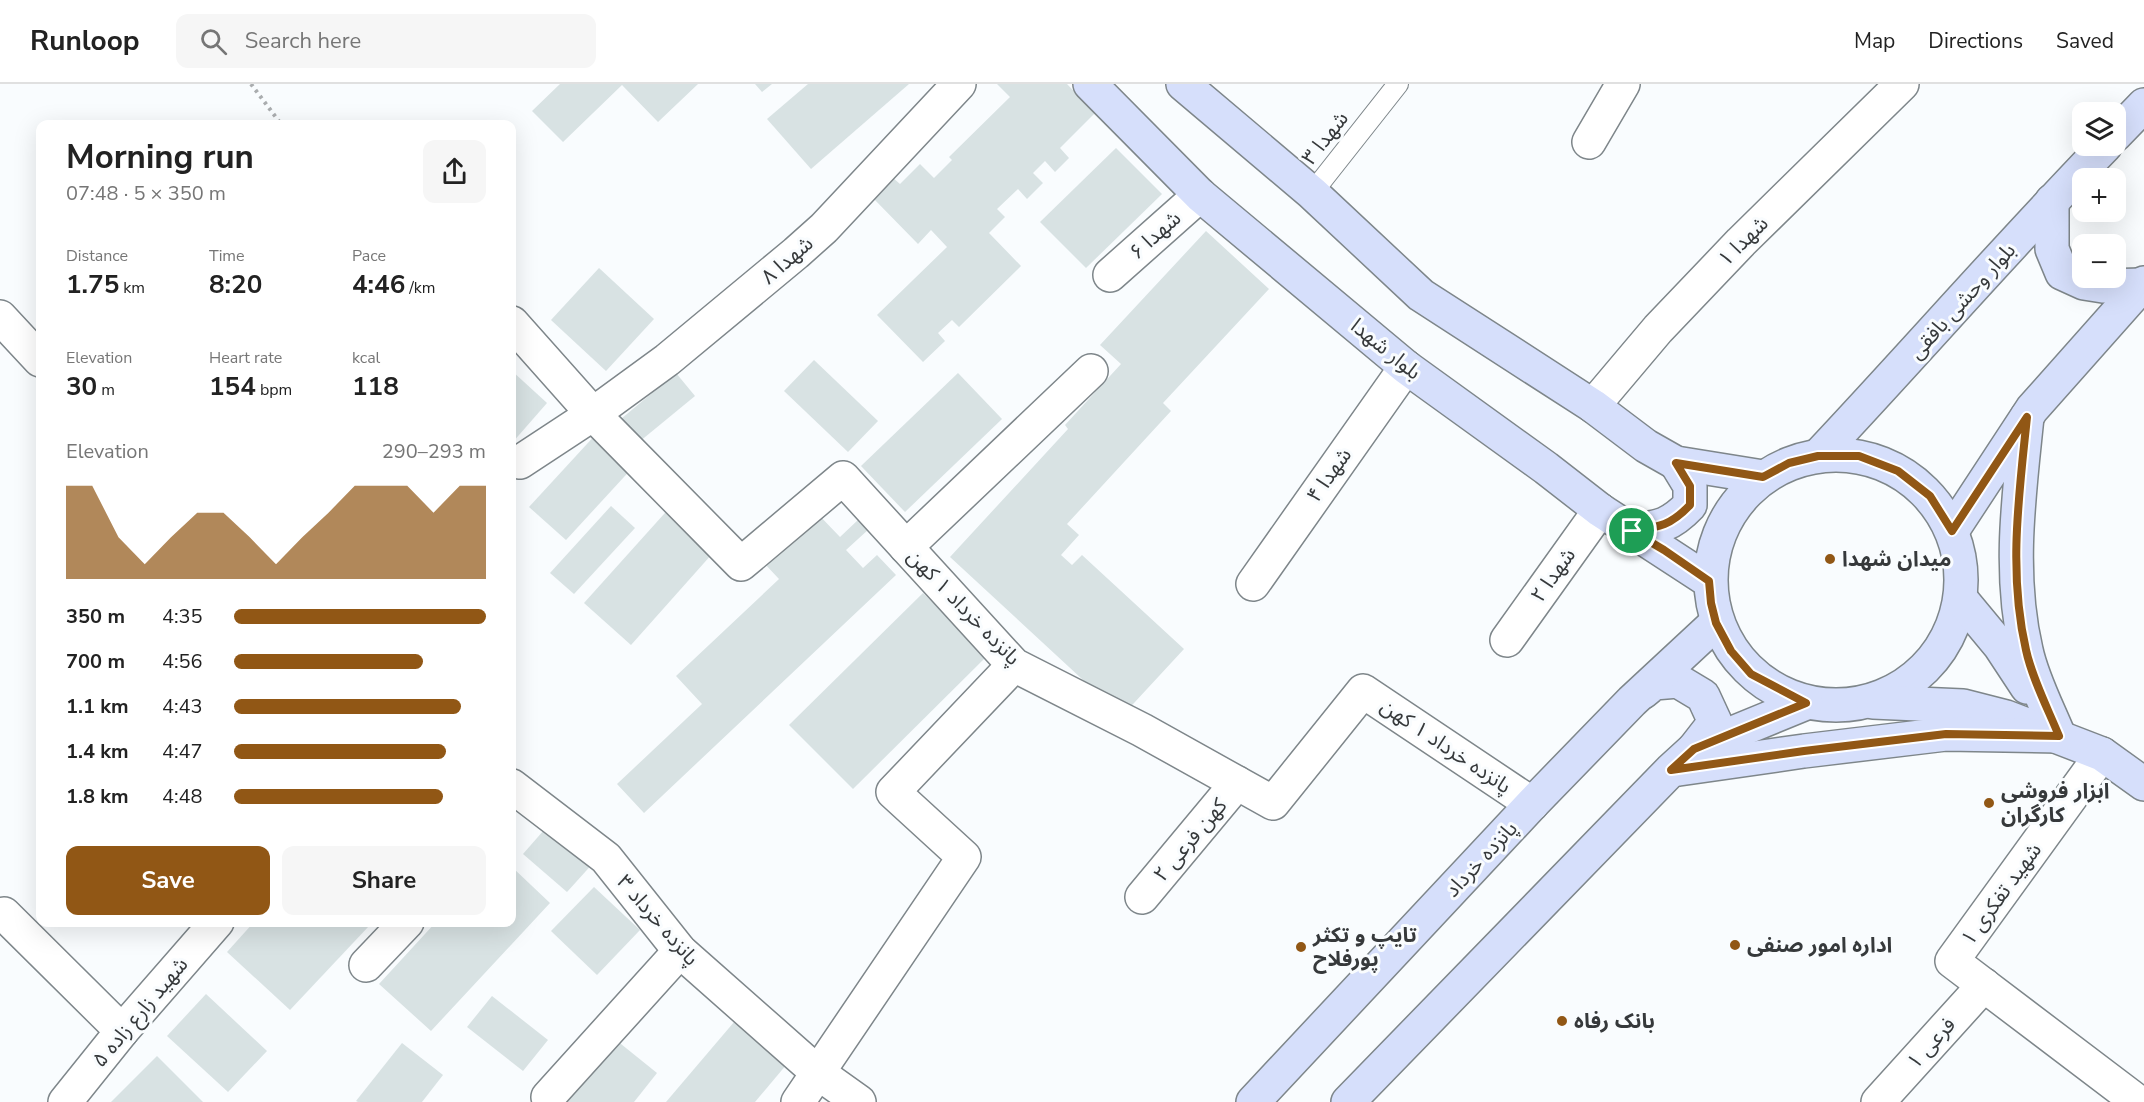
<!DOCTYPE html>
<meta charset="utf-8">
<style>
body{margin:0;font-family:"Nunito Sans","Noto Sans Arabic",sans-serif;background:#f6f6f6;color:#222;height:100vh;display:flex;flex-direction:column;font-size:22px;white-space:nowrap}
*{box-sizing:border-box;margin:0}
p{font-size:20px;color:#767676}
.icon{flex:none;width:33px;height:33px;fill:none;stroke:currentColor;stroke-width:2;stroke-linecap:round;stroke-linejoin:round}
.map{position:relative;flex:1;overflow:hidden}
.details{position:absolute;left:36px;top:36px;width:480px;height:807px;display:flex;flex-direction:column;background:#fff;border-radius:12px;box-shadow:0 6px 24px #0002}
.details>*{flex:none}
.controls{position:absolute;left:2072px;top:18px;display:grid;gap:12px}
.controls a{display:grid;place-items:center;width:54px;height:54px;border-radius:12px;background:#fff;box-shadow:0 6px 24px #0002;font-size:30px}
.pin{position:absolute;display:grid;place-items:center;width:51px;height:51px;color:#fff;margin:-26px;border:3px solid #fff;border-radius:50%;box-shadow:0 2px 6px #0007}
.round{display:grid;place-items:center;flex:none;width:63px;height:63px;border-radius:12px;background:#f6f6f6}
.headline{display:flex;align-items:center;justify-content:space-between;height:102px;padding:0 30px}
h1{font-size:33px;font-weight:700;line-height:45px}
.metrics{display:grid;grid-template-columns:repeat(3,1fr);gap:9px;height:102px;padding:6px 30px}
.metrics div{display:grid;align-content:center}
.metrics b{font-size:26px;font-weight:700}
.metrics small{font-size:16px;font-weight:400}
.metrics p{font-size:16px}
.chart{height:168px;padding:12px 30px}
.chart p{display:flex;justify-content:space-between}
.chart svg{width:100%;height:108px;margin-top:6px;fill:#915715;opacity:.7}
.primary-button{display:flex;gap:12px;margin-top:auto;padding:12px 30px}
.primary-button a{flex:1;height:69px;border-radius:12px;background:#915715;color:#fff;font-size:24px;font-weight:700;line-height:69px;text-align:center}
.primary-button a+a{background:#f6f6f6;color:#222}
ul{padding:0 30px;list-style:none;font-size:20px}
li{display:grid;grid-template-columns:96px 72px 1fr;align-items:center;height:45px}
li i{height:15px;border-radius:8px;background:#915715}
header{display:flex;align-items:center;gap:36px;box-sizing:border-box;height:84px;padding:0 30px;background:#fff;border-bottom:2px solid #e0e0e0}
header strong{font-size:28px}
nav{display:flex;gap:33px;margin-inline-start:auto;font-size:21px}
.search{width:420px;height:54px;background:#f6f6f6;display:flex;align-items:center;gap:15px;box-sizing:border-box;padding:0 21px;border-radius:12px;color:#767676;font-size:22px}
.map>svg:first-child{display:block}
.building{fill:#d8e2e3}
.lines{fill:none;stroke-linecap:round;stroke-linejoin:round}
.lane-casing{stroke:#7e868a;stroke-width:22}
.street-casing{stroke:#7e868a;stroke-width:36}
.secondary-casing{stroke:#7e868a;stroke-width:36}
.path{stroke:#aaadaf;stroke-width:4;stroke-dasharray:3 4.5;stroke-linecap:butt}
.lane{stroke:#fff;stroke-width:20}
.street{stroke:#fff;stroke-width:33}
.secondary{stroke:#d6dffb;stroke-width:33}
.route-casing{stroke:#fff;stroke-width:12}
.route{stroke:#915715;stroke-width:8}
.poi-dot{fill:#915715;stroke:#f9fcfe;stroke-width:2}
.labels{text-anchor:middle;stroke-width:6;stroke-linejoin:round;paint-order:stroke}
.street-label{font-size:21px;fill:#36393b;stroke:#f9fcfe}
.poi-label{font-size:21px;font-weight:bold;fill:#36393b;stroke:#f9fcfe;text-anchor:start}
</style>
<header>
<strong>Runloop</strong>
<div class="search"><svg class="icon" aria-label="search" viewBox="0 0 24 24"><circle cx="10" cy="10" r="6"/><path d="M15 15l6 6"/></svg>Search here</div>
<nav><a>Map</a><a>Directions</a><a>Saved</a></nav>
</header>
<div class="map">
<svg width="2144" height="1018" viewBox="0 0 2144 1018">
<rect width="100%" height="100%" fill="#f9fcfe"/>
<!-- building -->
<g class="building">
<path d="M 560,0 L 698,0 L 658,38 L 622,1 L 563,58 L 532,27 Z"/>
<path d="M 755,0 L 772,0 L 762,8 Z"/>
<path d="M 808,0 L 909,0 L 811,85 L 767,35 Z"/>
<path d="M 997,0 L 1067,0 L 1095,29 L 1060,64 L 1069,74 L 1055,88 L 1045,77 L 1033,89 L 1043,99 L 1027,115 L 1018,105 L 997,125 L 1005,133 L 989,149 L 1021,182 L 959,243 L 952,236 L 938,249 L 945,257 L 923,278 L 877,231 L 947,163 L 931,146 L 918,160 L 872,113 L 892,93 L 900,100 L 920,80 L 934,94 L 952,76 L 949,73 L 1010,13 Z"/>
<path d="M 1116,64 L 1162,110 L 1086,184 L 1040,138 Z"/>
<path d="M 1206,147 L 1269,205 L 1163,319 L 1171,327 L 1067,440 L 1079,451 L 1061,471 L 1072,481 L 1082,471 L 1184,565 L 1122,632 L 950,473 L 1068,345 L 1065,341 L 1121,280 L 1100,261 Z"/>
<path d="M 599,184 L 654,235 L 606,287 L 551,236 Z"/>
<path d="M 814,276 L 878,337 L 848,368 L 784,307 Z"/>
<path d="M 512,287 L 547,319 L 512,359 Z"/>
<path d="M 676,289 L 695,312 L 639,358 L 621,335 Z"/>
<path d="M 958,289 L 1002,335 L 905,428 L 861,382 Z"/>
<path d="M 598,348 L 635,381 L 566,456 L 529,423 Z"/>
<path d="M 673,420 L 720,461 L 631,561 L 584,519 Z"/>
<path d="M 611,422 L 635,444 L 574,510 L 550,489 Z"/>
<path d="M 816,428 L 840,453 L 859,435 L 869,445 L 846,466 L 863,484 L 877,471 L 896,491 L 644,729 L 617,700 L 702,620 L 676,592 L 779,495 L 763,478 Z"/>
<path d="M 923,509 L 987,572 L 853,705 L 789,641 Z"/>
<path d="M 551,738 L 595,777 L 567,808 L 523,770 Z"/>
<path d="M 512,783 L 550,819 L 431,947 L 379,900 L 436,838 L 512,838 Z"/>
<path d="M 594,803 L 640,846 L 597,891 L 551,847 Z"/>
<path d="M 254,838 L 365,838 L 369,842 L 290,926 L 227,868 Z"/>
<path d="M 206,910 L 267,967 L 228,1008 L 167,952 Z"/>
<path d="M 492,912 L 548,956 L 523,987 L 467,943 Z"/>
<path d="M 740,931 L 792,974 L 755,1018 L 666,1018 Z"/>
<path d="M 616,956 L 657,989 L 634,1018 L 567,1018 Z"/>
<path d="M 402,959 L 443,991 L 422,1018 L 358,1018 L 356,1017 Z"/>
<path d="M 157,972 L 203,1018 L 111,1018 Z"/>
</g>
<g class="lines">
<!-- lane casing -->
<g class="lane-casing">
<path id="lane" d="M 1312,109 L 1398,0"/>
</g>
<!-- street casing -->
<g class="street-casing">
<g id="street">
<path d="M 1589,58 L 1623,0"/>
<path d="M 1110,191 L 1200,111"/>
<path d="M 0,233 L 40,276"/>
<path d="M 512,239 L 593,330 L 741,480 L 843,394 L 1014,581 L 1142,646 L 1273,719 L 1363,607 L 1532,720"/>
<path d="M 1593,322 L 1658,245 L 1741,158 L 1902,0"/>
<path d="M 520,378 L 593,330 L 667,276 L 796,169 L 824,144 L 959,0"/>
<path d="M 906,463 L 1091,287"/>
<path d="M 1253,500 L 1406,283"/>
<path d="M 1507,556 L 1600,426"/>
<path d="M 2102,670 L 1952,877 L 2138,1018"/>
<path d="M 512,702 L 606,774 L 680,867 L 817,988 L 859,1018"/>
<path d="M 1142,813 L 1237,699"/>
<path d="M 4,830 L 122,947"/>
<path d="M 366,881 L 407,838"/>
<path d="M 548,1013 L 680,867"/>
<path d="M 65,1018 L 122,947 L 217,838"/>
<path d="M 798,1018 L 964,773 L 893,708 L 1014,581"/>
<path d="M 1878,1018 L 1984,901"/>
</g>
</g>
<!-- secondary casing -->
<g class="secondary-casing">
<g id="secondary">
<path d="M 1090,0 L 1200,111 L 1406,283 L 1546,384 L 1600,426 L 1709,497"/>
<path d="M 1183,0 L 1312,109 L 1421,211 L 1593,322 L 1646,362 L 1676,379 L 1763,393"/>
<path d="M 2115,51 L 2144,21"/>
<path d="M 2052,117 L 2052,165 L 2062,189 L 2084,199 L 2103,202 L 2142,201"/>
<path d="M 2027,333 C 2019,411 2008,489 2026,566 C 2032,595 2048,625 2059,652"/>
<circle cx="1836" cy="496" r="125"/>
<path d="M 1818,372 C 1915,269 2007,163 2105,62"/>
<path d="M 1632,447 C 1659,443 1670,442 1690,421 L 1690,402 L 1676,379"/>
<path d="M 1952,447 L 2032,325 L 2144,199"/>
<path d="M 1961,515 L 2000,562 L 2027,603"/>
<path d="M 1643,608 L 1654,599 L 1678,597 L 1703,612 L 1715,638 L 1694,665"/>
<path d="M 1873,618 L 1963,622 L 2006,633 L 2102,670 L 2144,700"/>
<path d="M 1679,685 L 1804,667 L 1946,650 L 2059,652"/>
<path d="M 1253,1018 L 1532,720 L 1632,617 L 1716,539"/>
<path d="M 1348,1018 L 1671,686 L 1694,665 L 1806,619"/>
</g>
</g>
<!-- path -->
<path class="path" d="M 251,0 L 281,40"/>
<!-- lane -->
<use href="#lane" class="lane"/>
<!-- street -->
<use href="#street" class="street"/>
<!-- secondary -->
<use href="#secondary" class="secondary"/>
</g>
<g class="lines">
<!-- route casing -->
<g class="route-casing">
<path id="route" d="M 2027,333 C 2019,411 2008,488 2026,566 C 2032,594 2048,625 2059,652 L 1946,650 L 1804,667 L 1671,686 L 1694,665 L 1806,619 L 1751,590 L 1731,567 L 1716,539 L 1711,519 L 1709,497 L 1664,466 L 1632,447 C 1659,443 1670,442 1690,421 L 1690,402 L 1676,379 L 1763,393 L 1789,379 L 1818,372 L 1859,372 L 1898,387 L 1930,412 L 1952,447 Z"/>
</g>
<!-- route -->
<use href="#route" class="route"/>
</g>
<!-- markers -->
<g class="poi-dot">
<circle cx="1830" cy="475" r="6"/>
<circle cx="1989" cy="719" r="6"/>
<circle cx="1735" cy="861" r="6"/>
<circle cx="1301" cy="863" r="6"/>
<circle cx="1562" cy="937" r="6"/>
</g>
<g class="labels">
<!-- street labels -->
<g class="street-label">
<text transform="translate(1325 54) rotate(-52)" y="7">شهدا ۳</text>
<text transform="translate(1155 151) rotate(-42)" y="7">شهدا ۶</text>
<text transform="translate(1743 157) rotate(-45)" y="7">شهدا ۱</text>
<text transform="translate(787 176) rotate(-41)" y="7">شهدا ۸</text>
<text transform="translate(1962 217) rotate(-48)" y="7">بلوار وحشی بافقی</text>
<text transform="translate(1386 265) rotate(39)" y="7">بلوار شهدا</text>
<text transform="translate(1329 391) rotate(-55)" y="7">شهدا ۴</text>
<text transform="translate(1553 491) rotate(-55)" y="7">شهدا ۲</text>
<text transform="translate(964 523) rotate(46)" y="7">پانزده خرداد ۱ کهن</text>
<text transform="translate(1446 662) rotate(34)" y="7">پانزده خرداد ۱ کهن</text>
<text transform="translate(1190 756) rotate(-50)" y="7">کهن فرعی ۲</text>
<text transform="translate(1481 775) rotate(-47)" y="7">پانزده خرداد</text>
<text transform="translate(2001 810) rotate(-54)" y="7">شهید تفکری ۱</text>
<text transform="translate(658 836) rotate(49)" y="7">پانزده خرداد ۳</text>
<text transform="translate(140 928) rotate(-50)" y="7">شهید زارع زاده ۵</text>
<text transform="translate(1931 959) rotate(-48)" y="7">فرعی ۱</text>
</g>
<!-- poi labels -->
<g class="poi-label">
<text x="1842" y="482">میدان شهدا</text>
<text x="2001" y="714">ابزار فروشی<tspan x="2001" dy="24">کارگران</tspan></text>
<text x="1313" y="858">تایپ و تکثر<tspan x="1313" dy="24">پورفلاح</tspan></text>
<text x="1747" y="868">اداره امور صنفی</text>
<text x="1574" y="944">بانک رفاه</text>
</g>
</g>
</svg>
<div class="controls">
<a><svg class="icon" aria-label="layers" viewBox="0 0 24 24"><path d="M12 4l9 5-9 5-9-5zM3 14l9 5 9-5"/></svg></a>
<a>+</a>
<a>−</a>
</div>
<div class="pin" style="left:1632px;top:447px;background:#1e9e55"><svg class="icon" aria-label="arrive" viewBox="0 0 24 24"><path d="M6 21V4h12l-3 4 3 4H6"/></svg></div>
<section class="details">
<div class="headline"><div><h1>Morning run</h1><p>07:48 · 5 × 350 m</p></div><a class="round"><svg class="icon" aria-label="share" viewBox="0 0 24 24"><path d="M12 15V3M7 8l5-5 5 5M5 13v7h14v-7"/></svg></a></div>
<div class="metrics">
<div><p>Distance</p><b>1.75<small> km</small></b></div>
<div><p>Time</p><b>8:20</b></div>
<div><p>Pace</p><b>4:46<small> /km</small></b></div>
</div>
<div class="metrics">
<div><p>Elevation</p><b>30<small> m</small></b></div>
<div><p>Heart rate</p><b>154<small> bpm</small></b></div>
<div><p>kcal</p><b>118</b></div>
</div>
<div class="chart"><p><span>Elevation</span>290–293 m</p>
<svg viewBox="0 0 160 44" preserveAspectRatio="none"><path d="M0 44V6L10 6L20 27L30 38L40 27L50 17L60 17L70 27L80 38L90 27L100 17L110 6L120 6L130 6L140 17L150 6L160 6V44z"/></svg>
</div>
<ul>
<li><b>350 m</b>4:35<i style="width:100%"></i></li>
<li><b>700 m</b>4:56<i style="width:75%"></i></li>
<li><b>1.1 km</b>4:43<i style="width:90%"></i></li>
<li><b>1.4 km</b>4:47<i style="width:84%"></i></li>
<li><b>1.8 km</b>4:48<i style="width:83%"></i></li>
</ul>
<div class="primary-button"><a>Save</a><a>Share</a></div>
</section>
</div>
